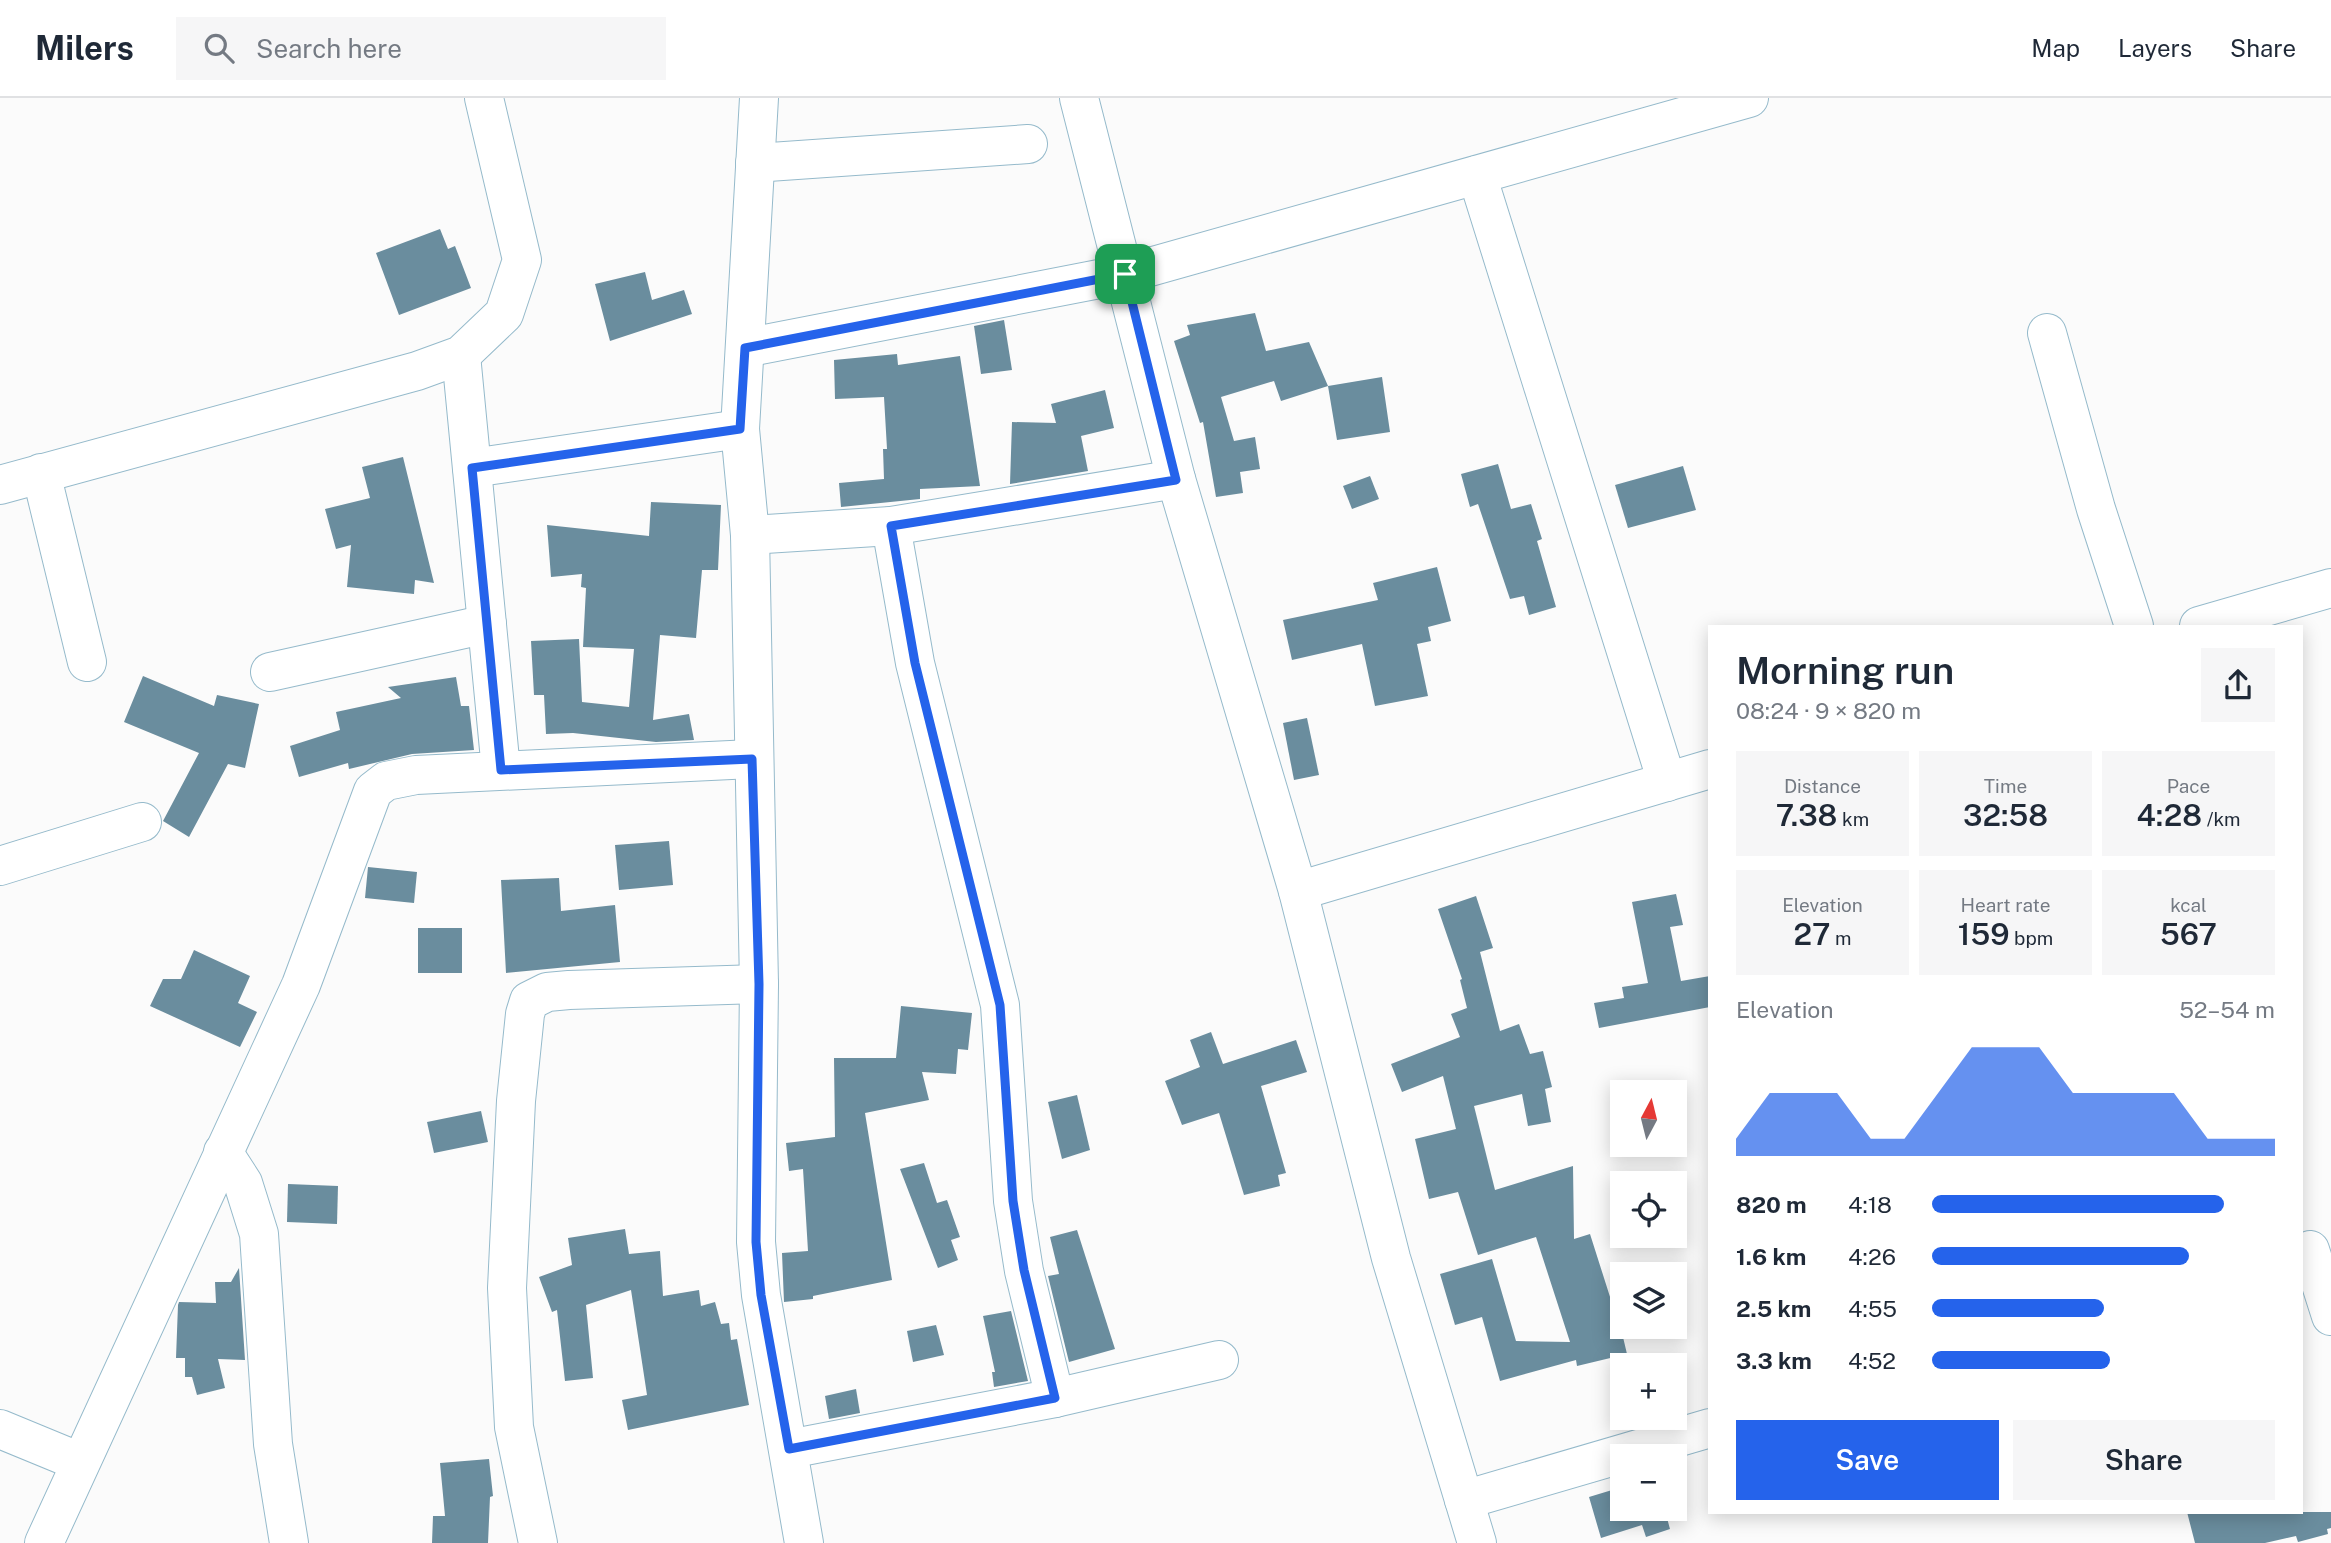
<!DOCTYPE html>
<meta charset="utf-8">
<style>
body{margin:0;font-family:"Public Sans",sans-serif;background:#f6f6f7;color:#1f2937;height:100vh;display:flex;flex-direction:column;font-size:26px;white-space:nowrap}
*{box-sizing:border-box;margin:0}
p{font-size:23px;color:#747a83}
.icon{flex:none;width:38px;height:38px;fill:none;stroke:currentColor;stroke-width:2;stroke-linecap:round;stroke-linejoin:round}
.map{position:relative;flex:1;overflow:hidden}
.side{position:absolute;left:1708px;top:527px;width:595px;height:889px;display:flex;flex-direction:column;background:#fff;border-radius:0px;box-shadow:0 4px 18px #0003}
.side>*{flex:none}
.needle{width:46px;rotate:7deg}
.tools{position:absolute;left:1610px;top:982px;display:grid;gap:14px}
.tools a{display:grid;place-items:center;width:77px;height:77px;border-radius:0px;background:#fff;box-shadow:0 4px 18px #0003;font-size:35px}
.pin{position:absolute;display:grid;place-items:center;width:60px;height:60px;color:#fff;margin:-30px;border-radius:14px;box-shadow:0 4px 10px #0006}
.round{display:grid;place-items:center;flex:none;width:74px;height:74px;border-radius:0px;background:#f6f6f7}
.overview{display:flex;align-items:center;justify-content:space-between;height:119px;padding:0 28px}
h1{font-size:38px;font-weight:600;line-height:52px}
.stats{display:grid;grid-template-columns:repeat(3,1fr);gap:10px;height:119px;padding:7px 28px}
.stats div{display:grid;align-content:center;border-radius:0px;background:#f6f6f7;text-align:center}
.stats b{font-size:30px;font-weight:600}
.stats small{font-size:19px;font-weight:400}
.stats p{font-size:19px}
.chart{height:196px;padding:14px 28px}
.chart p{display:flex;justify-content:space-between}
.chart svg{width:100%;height:126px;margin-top:7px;fill:#2563eb;opacity:.7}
.cta{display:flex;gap:14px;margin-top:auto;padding:14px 28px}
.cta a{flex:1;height:80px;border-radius:0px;background:#2563eb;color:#fff;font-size:28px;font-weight:600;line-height:80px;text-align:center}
.cta a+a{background:#f6f6f7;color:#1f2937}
ul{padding:0 28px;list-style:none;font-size:23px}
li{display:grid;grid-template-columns:112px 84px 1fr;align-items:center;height:52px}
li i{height:18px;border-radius:9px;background:#2563eb}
header{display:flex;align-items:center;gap:42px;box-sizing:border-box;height:98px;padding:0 35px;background:#fff;border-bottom:2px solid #e0e1e3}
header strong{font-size:33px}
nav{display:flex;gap:38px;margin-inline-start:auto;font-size:24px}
.search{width:490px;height:63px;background:#f6f6f7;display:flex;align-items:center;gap:18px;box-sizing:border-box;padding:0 24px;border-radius:0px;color:#747a83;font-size:26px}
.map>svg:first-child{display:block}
.building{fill:#6a8d9e}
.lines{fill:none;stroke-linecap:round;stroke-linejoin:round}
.minor-casing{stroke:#95bacb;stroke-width:40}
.minor{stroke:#fff;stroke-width:38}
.route-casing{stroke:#fff;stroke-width:14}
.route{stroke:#2563eb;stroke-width:9}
</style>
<header>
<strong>Milers</strong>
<div class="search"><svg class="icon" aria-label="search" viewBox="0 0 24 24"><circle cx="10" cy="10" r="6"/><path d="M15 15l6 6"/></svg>Search here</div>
<nav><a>Map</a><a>Layers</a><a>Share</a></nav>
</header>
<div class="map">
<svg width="2331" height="1445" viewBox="0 0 2331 1445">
<rect width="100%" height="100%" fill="#fbfbfb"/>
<!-- building -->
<g class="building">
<path d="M 440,131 L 448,151 L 455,148 L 471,190 L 399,217 L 376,155 Z"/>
<path d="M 645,174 L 652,202 L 684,192 L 692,216 L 610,243 L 595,186 Z"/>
<path d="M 1255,215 L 1266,253 L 1309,244 L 1328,288 L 1382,279 L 1390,334 L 1337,342 L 1328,288 L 1281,303 L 1274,283 L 1221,299 L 1234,343 L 1255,339 L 1260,371 L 1240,374 L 1243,395 L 1216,399 L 1203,324 L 1200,325 L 1174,243 L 1190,237 L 1187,227 Z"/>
<path d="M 1004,222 L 1012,272 L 981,276 L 974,228 Z"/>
<path d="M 897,256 L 898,267 L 960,258 L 980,388 L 920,391 L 920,401 L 841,409 L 839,385 L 884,381 L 883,351 L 887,351 L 884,299 L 835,301 L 834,262 Z"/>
<path d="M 1105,292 L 1114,330 L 1081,338 L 1088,373 L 1010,386 L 1012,324 L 1056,325 L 1051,306 Z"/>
<path d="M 403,359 L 434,485 L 415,482 L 414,496 L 347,489 L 351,447 L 336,451 L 325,411 L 370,400 L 362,369 Z"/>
<path d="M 1498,366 L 1511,411 L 1531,406 L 1542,441 L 1537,443 L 1556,509 L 1529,517 L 1524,498 L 1510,501 L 1478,406 L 1470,409 L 1461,376 Z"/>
<path d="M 1683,368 L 1696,412 L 1628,430 L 1615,387 Z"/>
<path d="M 1370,378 L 1379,401 L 1352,411 L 1343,388 Z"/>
<path d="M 651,404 L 721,407 L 718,472 L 702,472 L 696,540 L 660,537 L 653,622 L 689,616 L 694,642 L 656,644 L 573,635 L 546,636 L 544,597 L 534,597 L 531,543 L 579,541 L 582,604 L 629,609 L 634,551 L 583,549 L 586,490 L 581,489 L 582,476 L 551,479 L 547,427 L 649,438 Z"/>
<path d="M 1437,469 L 1451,523 L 1428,529 L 1431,543 L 1417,546 L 1428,598 L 1375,608 L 1362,546 L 1292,562 L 1283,522 L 1378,502 L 1373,485 Z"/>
<path d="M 143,578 L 214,608 L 217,597 L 259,606 L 245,670 L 228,666 L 189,739 L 163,723 L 199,655 L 124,624 Z"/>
<path d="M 456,579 L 461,608 L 469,608 L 474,652 L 412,656 L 349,671 L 348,665 L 299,679 L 290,648 L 340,632 L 336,614 L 401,600 L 388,589 Z"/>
<path d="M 1307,620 L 1319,677 L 1294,682 L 1283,625 Z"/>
<path d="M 669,743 L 673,787 L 619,792 L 615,747 Z"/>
<path d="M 368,769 L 417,774 L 414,805 L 365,800 Z"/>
<path d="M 559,780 L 561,813 L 615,807 L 620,864 L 506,875 L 501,782 Z"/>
<path d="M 1676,796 L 1683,827 L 1670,829 L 1681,883 L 1710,878 L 1710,909 L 1599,930 L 1594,905 L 1624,900 L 1622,889 L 1648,885 L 1632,804 Z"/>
<path d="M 1476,798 L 1493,850 L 1480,854 L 1500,933 L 1519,926 L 1530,956 L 1543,953 L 1552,989 L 1545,991 L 1551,1024 L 1528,1028 L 1522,996 L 1474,1008 L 1495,1092 L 1573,1068 L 1574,1141 L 1590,1136 L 1611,1202 L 1614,1201 L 1627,1256 L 1577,1268 L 1576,1262 L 1500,1283 L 1482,1219 L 1455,1227 L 1440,1176 L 1492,1161 L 1516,1243 L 1570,1244 L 1536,1139 L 1478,1157 L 1458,1094 L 1429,1101 L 1415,1041 L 1456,1031 L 1443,978 L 1402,994 L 1391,966 L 1460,939 L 1451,916 L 1467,910 L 1460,882 L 1462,881 L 1438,811 Z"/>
<rect x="418" y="830" width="44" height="45"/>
<path d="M 194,852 L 250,878 L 238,905 L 257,914 L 240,949 L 150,908 L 163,881 L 181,881 Z"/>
<path d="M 901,908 L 972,915 L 968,952 L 958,951 L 956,976 L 922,974 L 929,1002 L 865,1015 L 892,1182 L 813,1198 L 813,1201 L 784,1204 L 782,1155 L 808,1153 L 803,1071 L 789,1073 L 786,1045 L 835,1039 L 834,960 L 896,960 Z"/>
<path d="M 1211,934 L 1223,966 L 1296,942 L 1307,974 L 1261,988 L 1286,1075 L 1278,1077 L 1280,1088 L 1244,1097 L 1219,1015 L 1182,1027 L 1165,983 L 1200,969 L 1190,942 Z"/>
<path d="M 1077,997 L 1090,1052 L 1062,1061 L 1048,1004 Z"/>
<path d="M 481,1013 L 488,1044 L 434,1055 L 427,1024 Z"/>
<path d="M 924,1065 L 937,1105 L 947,1102 L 960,1139 L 951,1142 L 958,1162 L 938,1170 L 900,1071 Z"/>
<path d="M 288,1086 L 338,1088 L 337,1126 L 287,1124 Z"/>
<path d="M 625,1131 L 629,1156 L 660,1153 L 663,1198 L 699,1192 L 701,1208 L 715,1204 L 721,1226 L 729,1225 L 731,1242 L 737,1241 L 749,1307 L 628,1332 L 622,1302 L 647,1297 L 631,1192 L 586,1207 L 593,1280 L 565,1283 L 557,1212 L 552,1214 L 539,1179 L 572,1167 L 568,1140 Z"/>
<path d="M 1077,1132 L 1115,1251 L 1069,1264 L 1048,1178 L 1059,1176 L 1050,1139 Z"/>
<path d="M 239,1170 L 245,1262 L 218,1261 L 225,1290 L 197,1297 L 192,1279 L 185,1279 L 185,1260 L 176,1260 L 178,1207 L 179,1204 L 216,1205 L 215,1184 L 231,1184 Z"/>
<path d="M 1011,1213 L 1028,1283 L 994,1289 L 992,1274 L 995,1274 L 983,1218 Z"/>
<path d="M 936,1227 L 944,1257 L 913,1264 L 907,1233 Z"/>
<path d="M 856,1291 L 860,1315 L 829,1321 L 825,1298 Z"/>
<path d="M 489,1361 L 493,1398 L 490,1399 L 488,1445 L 432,1445 L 433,1418 L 445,1418 L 440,1365 Z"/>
<path d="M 1622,1389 L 1622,1410 L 1677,1410 L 1677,1417 L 1667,1420 L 1670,1431 L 1646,1439 L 1642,1427 L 1601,1440 L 1589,1399 Z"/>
<path d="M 2187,1414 L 2331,1414 L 2331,1430 L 2327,1431 L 2328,1436 L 2298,1444 L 2296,1438 L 2265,1445 L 2195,1445 Z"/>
</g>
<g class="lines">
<!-- minor casing -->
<g class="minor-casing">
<g id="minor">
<path d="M 759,0 L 740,331 L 750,437 L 759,886 L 756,1144 L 761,1197 L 804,1445"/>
<path d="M 1079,0 L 1176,381 L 1298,793 L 1391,1160 L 1477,1445"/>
<path d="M 755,65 L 1028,46"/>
<path d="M 1477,77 L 1667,684"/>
<path d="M 2047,235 L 2096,411 L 2134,528"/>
<path d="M 745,250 L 1125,176 L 1749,0"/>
<path d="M 461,257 L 501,672"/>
<path d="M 472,370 L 740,331"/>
<path d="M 41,375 L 87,564"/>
<path d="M 0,387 L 417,273 L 461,257 L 504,216 L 522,162 L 484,0"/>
<path d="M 891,428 L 915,565 L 1000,907 L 1013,1103 L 1024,1173 L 1055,1300"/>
<path d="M 750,437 L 891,428 L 1176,381"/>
<path d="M 2199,528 L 2331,490"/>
<path d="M 270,574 L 487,526"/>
<path d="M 0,768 L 142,724"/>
<path d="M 1298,793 L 1710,671"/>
<path d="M 223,1054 L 243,1085 L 259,1136 L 273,1346 L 289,1445"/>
<path d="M 2310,1152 L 2331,1218"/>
<path d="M 0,1331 L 80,1364"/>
<path d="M 789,1351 L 1055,1300 L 1219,1262"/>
<path d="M 1464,1402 L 1710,1330"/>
<path d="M 44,1445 L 301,887 L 373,693 L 386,683 L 416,677 L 752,661"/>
<path d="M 538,1445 L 514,1329 L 507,1190 L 516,1003 L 525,916 L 529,903 L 547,894 L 569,892 L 759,886"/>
</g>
</g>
<!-- minor -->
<use href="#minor" class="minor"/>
</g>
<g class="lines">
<!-- route casing -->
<g class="route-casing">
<path id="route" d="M 1125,176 L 1176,382 L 891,428 L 915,565 L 1000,907 L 1013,1103 L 1024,1172 L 1055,1300 L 789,1351 L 761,1197 L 756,1144 L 759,886 L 752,661 L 501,672 L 472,370 L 740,331 L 745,250 Z"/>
</g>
<!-- route -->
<use href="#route" class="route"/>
</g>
</svg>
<div class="tools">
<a><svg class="needle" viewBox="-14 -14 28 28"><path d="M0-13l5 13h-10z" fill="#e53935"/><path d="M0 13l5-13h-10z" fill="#747a83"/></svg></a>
<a><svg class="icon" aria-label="locate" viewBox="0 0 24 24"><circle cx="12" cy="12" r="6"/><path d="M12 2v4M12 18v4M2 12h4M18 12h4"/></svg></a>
<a><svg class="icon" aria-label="layers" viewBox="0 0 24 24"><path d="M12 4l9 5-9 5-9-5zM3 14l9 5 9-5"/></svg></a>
<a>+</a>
<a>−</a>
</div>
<div class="pin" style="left:1125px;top:176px;background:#1e9e55"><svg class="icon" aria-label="arrive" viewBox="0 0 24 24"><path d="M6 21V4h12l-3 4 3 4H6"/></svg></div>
<section class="side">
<div class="overview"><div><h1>Morning run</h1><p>08:24 · 9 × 820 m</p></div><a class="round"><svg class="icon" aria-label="share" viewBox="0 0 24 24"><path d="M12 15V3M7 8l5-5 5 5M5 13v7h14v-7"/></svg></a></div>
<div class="stats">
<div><p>Distance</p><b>7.38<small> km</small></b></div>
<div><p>Time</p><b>32:58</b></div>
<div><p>Pace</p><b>4:28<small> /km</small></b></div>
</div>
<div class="stats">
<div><p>Elevation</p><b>27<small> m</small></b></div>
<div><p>Heart rate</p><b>159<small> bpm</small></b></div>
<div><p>kcal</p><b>567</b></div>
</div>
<div class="chart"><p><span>Elevation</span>52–54 m</p>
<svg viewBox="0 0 160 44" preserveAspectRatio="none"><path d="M0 44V38L10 22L20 22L30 22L40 38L50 38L60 22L70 6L80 6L90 6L100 22L110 22L120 22L130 22L140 38L150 38L160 38V44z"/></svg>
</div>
<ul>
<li><b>820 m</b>4:18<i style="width:85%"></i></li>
<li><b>1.6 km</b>4:26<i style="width:75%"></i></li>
<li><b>2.5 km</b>4:55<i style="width:50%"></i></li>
<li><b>3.3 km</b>4:52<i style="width:52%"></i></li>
</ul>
<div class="cta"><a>Save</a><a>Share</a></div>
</section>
</div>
